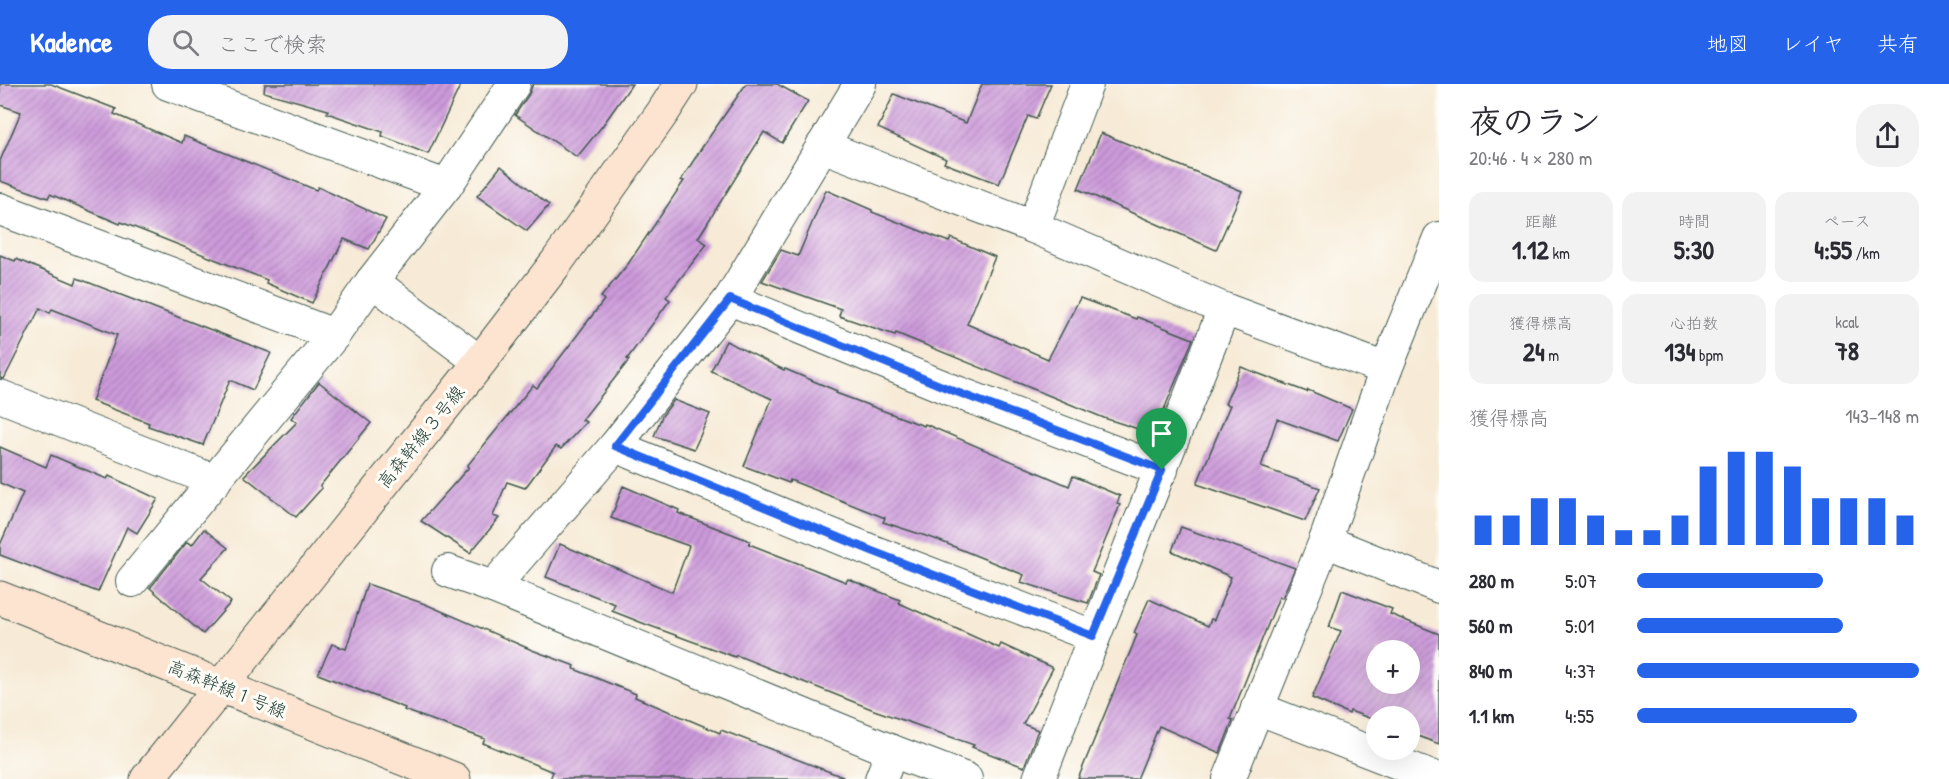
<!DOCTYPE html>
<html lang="ja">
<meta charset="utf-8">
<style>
body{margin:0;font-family:"Patrick Hand","Klee One",sans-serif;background:#f2f2f3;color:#2b2b33;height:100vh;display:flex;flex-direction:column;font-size:22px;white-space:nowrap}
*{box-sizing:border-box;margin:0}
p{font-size:20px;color:#7c7c81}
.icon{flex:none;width:33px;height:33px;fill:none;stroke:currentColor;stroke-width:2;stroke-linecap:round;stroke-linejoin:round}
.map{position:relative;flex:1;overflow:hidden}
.drawer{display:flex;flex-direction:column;background:#fff;width:510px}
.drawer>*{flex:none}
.fabs{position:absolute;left:1366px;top:556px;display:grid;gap:12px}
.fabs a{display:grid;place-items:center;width:54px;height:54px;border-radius:50%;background:#fff;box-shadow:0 6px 24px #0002;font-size:30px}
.pin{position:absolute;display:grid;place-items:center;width:51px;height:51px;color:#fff;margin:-62px -26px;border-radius:50% 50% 50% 0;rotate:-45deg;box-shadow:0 0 6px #0007}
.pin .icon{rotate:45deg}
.round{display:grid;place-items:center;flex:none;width:63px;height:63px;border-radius:24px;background:#f2f2f3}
.overview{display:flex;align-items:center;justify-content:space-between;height:102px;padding:0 30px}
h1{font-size:33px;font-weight:800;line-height:45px}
.metrics{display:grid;grid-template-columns:repeat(3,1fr);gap:9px;height:102px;padding:6px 30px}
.metrics div{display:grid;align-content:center;border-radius:15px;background:#f2f2f3;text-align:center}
.metrics b{font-size:26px;font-weight:800}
.metrics small{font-size:16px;font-weight:400}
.metrics p{font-size:16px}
.chart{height:168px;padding:12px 30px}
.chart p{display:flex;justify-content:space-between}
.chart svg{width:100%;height:108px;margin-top:6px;stroke:#2563eb;stroke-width:6}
ul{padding:0 30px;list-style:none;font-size:20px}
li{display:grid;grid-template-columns:96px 72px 1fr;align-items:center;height:45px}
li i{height:15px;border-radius:8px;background:#2563eb}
header{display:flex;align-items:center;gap:36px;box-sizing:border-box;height:84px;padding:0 30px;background:#2563eb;color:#fff}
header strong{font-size:28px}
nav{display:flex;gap:33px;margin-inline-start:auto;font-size:21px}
.search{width:420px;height:54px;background:#f2f2f3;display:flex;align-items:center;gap:15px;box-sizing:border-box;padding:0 21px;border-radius:24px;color:#7c7c81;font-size:22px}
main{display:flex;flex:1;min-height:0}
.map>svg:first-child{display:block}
.building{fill:url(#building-hatch);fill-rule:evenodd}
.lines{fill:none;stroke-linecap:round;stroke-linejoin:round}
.street-casing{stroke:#3f574c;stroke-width:34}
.secondary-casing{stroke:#3f574c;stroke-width:35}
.street{stroke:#fff;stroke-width:32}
.secondary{stroke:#fde4d1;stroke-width:33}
.route-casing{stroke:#fff;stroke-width:12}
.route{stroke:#2563eb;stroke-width:8}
.labels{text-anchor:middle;stroke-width:6;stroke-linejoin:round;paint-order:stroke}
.street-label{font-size:18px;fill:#1f3d34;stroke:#fdfcf7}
</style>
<header>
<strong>Kadence</strong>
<div class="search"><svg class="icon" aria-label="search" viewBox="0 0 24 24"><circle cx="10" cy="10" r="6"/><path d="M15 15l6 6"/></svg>ここで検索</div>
<nav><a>地図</a><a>レイヤ</a><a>共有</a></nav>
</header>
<main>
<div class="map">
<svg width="1439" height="695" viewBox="0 0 1439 695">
<defs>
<pattern id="building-hatch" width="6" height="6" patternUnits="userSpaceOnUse" patternTransform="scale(1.5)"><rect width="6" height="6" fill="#cd9adb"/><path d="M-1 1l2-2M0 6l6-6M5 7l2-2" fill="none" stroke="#a67fb2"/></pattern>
</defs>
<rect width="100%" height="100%" fill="#fdfcf7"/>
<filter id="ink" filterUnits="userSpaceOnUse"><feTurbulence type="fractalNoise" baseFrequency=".0167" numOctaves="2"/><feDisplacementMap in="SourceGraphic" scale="12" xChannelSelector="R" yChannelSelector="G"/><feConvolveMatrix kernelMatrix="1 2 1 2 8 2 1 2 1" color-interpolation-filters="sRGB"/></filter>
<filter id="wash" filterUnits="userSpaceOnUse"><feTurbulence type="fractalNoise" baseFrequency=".008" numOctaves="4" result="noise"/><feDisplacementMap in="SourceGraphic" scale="24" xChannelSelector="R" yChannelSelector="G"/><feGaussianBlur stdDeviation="1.35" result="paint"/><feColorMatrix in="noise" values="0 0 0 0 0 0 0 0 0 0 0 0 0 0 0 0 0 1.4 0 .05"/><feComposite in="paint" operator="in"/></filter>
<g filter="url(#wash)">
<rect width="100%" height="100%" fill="#f7ebd7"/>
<g id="blocks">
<!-- building -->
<g class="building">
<path d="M 0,0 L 51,0 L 116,25 L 114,30 L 182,59 L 184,52 L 316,106 L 318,103 L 386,135 L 369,165 L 344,155 L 312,219 L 266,199 L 267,196 L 121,138 L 120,140 L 50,110 L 48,114 L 0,97 L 0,77 L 21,28 L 0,21 Z"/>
<path d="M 265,0 L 461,0 L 428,70 L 382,52 L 383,48 L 327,29 L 328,26 L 264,8 Z"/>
<path d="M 533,0 L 632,0 L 603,41 L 577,73 L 515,31 L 529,10 Z"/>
<path d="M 746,0 L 777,0 L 808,17 L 782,59 L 764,48 L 698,154 L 707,160 L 666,213 L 670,216 L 627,275 L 629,276 L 582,336 L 586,338 L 561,365 L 556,362 L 525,404 L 507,398 L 493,432 L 499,434 L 470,469 L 421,437 L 469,383 L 467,382 L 533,301 L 537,304 L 604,216 L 601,213 L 628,180 L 684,97 L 681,96 L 703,62 Z"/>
<path d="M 982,0 L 1051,0 L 1036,35 L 1028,32 L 999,100 L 944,79 L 946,75 L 878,44 L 894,10 L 966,39 Z"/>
<path d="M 1101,49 L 1242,107 L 1216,166 L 1078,105 Z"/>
<path d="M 501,82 L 549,121 L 527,147 L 477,112 Z"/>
<path d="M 826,106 L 872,126 L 872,128 L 949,158 L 951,154 L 995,173 L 967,240 L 1048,275 L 1080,214 L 1136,235 L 1137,233 L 1193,255 L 1154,350 L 1104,334 L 896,249 L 895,251 L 839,232 L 841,225 L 762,197 L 781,166 L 798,172 Z"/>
<path d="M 0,171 L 15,177 L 16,175 L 75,200 L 77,194 L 271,269 L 253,306 L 230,296 L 203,361 L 148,342 L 149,339 L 92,317 L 117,251 L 52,225 L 50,229 L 40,224 L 4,295 L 0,294 Z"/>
<path d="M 726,257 L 784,286 L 785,285 L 837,307 L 836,309 L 924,342 L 925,340 L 1069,402 L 1073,392 L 1120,412 L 1117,420 L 1120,421 L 1092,488 L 1099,491 L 1088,519 L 1021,498 L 1024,491 L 935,455 L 883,438 L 885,434 L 790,396 L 789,399 L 744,382 L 772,315 L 711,287 Z"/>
<path d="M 1241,283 L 1307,308 L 1308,306 L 1352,325 L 1338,357 L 1277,335 L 1261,383 L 1320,404 L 1305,437 L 1197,400 L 1230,321 L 1225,320 Z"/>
<path d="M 319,298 L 371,339 L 320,402 L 322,404 L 296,433 L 244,392 L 297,338 L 291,334 Z"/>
<path d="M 674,316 L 710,330 L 694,365 L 654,352 L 662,332 Z"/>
<path d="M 0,363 L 46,383 L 51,371 L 107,395 L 109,392 L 158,415 L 137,449 L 127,443 L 98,508 L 0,471 L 0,461 L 23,409 L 0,399 Z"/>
<path d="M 623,402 L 679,426 L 678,429 L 750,457 L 749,460 L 846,498 L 848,495 L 900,516 L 899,519 L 999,564 L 1001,560 L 1053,584 L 1023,640 L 1038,646 L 1024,683 L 972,663 L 974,661 L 874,626 L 736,571 L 735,573 L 645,540 L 612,527 L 615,520 L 546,493 L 560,460 L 672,508 L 689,462 L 611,434 Z"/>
<path d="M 1181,443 L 1295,484 L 1282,514 L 1279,513 L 1230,635 L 1233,636 L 1220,669 L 1159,642 L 1137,695 L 1078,695 L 1137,551 L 1134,549 L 1149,515 L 1208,542 L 1211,535 L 1214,536 L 1231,493 L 1172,467 Z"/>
<path d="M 204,445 L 228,464 L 201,494 L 231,518 L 203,550 L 150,504 L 187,458 L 192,461 Z"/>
<path d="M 367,500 L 425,520 L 532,566 L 575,582 L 574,585 L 636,610 L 635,613 L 720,649 L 721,646 L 843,693 L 843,695 L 550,695 L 553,688 L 483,659 L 485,655 L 404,626 L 405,624 L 318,590 L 332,560 L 346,565 Z"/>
<path d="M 1342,506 L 1392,525 L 1390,530 L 1439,550 L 1439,660 L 1410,649 L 1410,633 L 1377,633 L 1377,637 L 1350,627 L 1349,630 L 1312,614 L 1341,547 L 1329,543 ZM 1377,567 L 1410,567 L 1410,600 L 1377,600 Z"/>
</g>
</g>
</g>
<g filter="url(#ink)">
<use href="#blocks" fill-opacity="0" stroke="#3f574c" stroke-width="1.5"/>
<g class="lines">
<!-- street casing -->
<g class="street-casing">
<g id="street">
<path d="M 168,0 L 446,102"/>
<path d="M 822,62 L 1033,143 L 1224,225 L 1386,285"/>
<path d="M 0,125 L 334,251"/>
<path d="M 1033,143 L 1087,0"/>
<path d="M 372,197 L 480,278"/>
<path d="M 730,215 L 954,307 L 1162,386"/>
<path d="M 0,312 L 215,397"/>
<path d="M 615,362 L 872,467 L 1093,552"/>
<path d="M 1325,457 L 1439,503"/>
<path d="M 448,487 L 493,503 L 892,667 L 966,695"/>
<path d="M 132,497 L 334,251 L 372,197 L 446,102 L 514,0"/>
<path d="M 493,503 L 615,362 L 730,215 L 860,0"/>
<path d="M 1257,624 L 1439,695"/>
<path d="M 881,695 L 892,667"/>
<path d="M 1039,695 C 1099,537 1163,382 1224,225"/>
<path d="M 1229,695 L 1325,457 L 1386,285 L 1439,154"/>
</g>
</g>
<!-- secondary casing -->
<g class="secondary-casing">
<g id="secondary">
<path d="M 0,514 L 454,695"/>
<path d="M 147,695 L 480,278 L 556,179 L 663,28 L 681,0"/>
</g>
</g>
<!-- street -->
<use href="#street" class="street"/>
<!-- secondary -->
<use href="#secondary" class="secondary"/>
</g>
</g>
<g class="lines" filter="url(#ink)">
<!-- route casing -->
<g class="route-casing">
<path id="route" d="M 730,215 L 954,307 L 1162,386 L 1093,552 L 872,467 L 615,362 Z"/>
</g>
<!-- route -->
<use href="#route" class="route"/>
</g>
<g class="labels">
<!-- street labels -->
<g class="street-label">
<text transform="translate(421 353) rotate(-51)" y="6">高森幹線３号線</text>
<text transform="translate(227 605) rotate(22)" y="6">高森幹線１号線</text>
</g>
</g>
</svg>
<div class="fabs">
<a>+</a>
<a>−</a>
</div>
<div class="pin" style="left:1162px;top:386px;background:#1e9e55"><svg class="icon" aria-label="arrive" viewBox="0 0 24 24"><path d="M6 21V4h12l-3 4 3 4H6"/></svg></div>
</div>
<section class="drawer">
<div class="overview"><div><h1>夜のラン</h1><p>20:46 · 4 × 280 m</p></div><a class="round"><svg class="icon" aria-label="share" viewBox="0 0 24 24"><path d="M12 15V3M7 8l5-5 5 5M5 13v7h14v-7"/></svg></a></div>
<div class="metrics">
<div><p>距離</p><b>1.12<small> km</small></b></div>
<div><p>時間</p><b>5:30</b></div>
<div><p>ペース</p><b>4:55<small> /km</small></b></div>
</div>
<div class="metrics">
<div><p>獲得標高</p><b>24<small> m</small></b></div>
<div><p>心拍数</p><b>134<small> bpm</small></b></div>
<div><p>kcal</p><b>78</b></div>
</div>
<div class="chart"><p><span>獲得標高</span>143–148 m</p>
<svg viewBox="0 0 160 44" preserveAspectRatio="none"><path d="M5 44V32M15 44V32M25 44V25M35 44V25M45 44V32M55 44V38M65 44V38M75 44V32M85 44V12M95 44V6M105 44V6M115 44V12M125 44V25M135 44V25M145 44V25M155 44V32"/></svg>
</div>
<ul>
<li><b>280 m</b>5:07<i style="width:66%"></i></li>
<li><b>560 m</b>5:01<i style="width:73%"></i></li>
<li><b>840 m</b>4:37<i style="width:100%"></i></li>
<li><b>1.1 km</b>4:55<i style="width:78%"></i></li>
</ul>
</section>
</main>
